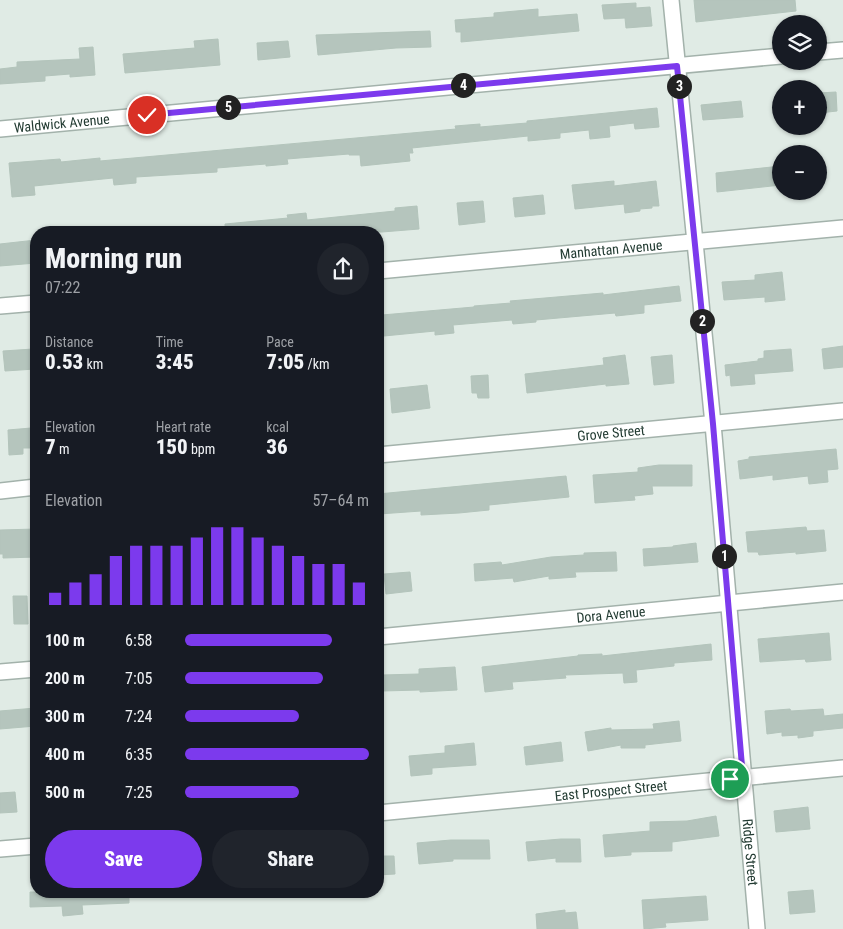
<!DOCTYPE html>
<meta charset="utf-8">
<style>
body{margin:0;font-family:"Roboto Condensed",sans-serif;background:#20242c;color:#f1f3f6;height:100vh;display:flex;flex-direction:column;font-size:19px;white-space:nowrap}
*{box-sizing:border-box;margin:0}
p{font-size:16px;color:#9ea1a6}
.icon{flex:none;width:28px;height:28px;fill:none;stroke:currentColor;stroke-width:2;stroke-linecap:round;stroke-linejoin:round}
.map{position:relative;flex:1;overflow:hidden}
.sheet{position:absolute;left:30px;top:226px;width:354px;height:672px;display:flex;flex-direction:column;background:#171b24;border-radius:20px;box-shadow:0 1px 4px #0004}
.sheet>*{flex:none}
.fabs{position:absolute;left:772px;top:15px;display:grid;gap:10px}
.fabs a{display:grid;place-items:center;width:55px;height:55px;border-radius:50%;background:#171b24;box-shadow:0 1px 4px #0004;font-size:25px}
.pin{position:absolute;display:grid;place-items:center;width:42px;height:42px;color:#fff;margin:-21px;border:2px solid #fff;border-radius:50%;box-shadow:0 1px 5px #0007}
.km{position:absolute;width:25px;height:25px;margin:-12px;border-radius:50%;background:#222;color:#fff;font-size:14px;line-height:25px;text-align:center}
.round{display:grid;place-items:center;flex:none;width:52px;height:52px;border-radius:26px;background:#20242c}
.head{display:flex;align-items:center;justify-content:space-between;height:85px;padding:0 15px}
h1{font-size:28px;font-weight:800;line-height:38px}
.stats{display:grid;grid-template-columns:repeat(3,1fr);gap:8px;height:85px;padding:5px 15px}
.stats div{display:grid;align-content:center}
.stats b{font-size:21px;font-weight:800}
.stats small{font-size:14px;font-weight:400}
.stats p{font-size:14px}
.chart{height:140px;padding:10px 15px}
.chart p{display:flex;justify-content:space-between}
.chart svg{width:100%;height:90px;margin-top:5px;stroke:#7c3aed;stroke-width:6}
.action{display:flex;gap:10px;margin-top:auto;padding:10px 15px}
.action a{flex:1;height:58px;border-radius:30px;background:#7c3aed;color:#fff;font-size:20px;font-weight:800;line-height:58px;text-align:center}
.action a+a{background:#20242c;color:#f1f3f6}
ul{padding:0 15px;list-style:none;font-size:16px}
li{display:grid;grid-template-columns:80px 60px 1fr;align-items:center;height:38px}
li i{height:12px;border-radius:6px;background:#7c3aed}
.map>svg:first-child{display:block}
.building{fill:#b5c5bd;stroke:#b3c4bb}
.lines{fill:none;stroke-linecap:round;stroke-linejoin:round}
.minor-casing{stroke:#a3b2ab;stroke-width:18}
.tertiary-casing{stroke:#a3b2ab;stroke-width:18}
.minor{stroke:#fff;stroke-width:15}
.tertiary{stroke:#fff;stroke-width:15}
.route-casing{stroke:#fff;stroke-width:10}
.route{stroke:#7c3aed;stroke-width:6}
.labels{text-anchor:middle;stroke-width:4;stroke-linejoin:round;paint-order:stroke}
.street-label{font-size:14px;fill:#213a31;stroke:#f0f7f3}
</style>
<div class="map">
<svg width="843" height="929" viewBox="0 0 843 929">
<rect width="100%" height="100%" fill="#e0ebe5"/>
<!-- building -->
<g class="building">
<path d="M 694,0 L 795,0 L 796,11 L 696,22 Z"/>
<path d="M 636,3 L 636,8 L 650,7 L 652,26 L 626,28 L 625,18 L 604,19 L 602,5 Z"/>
<path d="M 538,9 L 538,17 L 577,14 L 579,31 L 461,42 L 461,32 L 456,32 L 455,20 L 494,17 L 494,13 Z"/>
<path d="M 430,31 L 431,47 L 396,48 L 318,55 L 316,35 Z"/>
<path d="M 218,39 L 220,65 L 125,73 L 123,54 L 195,48 L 194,41 Z"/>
<path d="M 288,41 L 290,57 L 258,60 L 257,43 Z"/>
<path d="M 93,47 L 95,75 L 70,77 L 70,74 L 45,76 L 45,81 L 0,84 L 0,69 L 17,67 L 17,62 L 80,59 L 79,48 Z"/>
<path d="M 836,92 L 837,111 L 819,113 L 819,93 Z"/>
<path d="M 741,101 L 743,117 L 703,120 L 701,105 Z"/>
<path d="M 657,108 L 659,127 L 635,129 L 634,123 L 609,126 L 610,137 L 590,139 L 589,130 L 560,133 L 560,138 L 528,141 L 528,136 L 412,148 L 413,153 L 409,153 L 410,161 L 361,166 L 360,155 L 349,155 L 349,154 L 287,159 L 288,164 L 266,166 L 266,164 L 217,168 L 217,172 L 136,177 L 136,183 L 114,185 L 113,178 L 34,186 L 35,195 L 12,197 L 9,163 L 60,159 L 61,162 L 100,158 L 100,161 L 456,129 L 455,126 L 480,124 L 480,127 L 527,123 L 527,121 Z"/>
<path d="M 781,166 L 781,185 L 717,192 L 716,173 Z"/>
<path d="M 614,181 L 614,186 L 656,181 L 659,206 L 652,206 L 652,208 L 640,209 L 640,211 L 625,213 L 624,204 L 575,209 L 572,185 Z"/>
<path d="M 543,195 L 545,214 L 515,217 L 513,198 Z"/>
<path d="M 483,201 L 485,222 L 459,225 L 457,203 Z"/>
<path d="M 417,206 L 419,229 L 382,232 L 225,232 L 225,224 L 288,218 L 287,215 L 306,213 L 307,220 L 395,211 L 395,208 Z"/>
<path d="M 36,240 L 36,263 L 0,266 L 0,244 Z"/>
<path d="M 782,272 L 785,300 L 765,302 L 765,297 L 724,300 L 722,282 L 755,280 L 755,275 Z"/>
<path d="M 679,286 L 681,301 L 644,305 L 644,313 L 616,316 L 615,313 L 536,320 L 536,322 L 513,324 L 512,320 L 453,325 L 454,333 L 435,335 L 435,331 L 384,336 L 382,315 L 474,307 L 474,306 L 511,303 L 510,301 L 603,293 L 603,295 Z"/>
<path d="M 843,346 L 843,367 L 824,369 L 822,349 Z"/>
<path d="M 33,349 L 35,369 L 5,371 L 3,351 Z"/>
<path d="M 791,349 L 793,371 L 754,374 L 755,384 L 731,386 L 730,375 L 726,376 L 725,365 L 758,361 L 758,359 L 764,358 L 764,351 Z"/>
<path d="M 625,355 L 629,384 L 606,386 L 606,384 L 527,393 L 525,374 L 604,365 L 603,358 Z"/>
<path d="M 672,355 L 674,383 L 654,385 L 651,357 Z"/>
<path d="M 488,375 L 489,398 L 478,398 L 477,393 L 472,393 L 471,376 Z"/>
<path d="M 427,385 L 430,408 L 392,413 L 390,389 Z"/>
<path d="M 31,428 L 32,448 L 23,448 L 23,454 L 9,455 L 8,430 Z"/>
<path d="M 836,449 L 838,469 L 827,470 L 828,482 L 809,484 L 808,476 L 773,480 L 773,475 L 740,479 L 738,461 L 749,459 L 749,457 Z"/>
<path d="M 659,465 L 692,465 L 692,486 L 652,486 L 653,494 L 634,496 L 635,500 L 595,503 L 593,475 L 638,472 L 638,468 Z"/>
<path d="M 566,476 L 569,497 L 489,505 L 489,510 L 459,513 L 421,515 L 421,511 L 379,514 L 378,494 Z"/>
<path d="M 806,527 L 807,531 L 824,530 L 826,551 L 796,554 L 796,552 L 759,555 L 758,552 L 748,552 L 746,532 Z"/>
<path d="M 36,529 L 36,557 L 3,558 L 3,554 L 0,554 L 0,530 Z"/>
<path d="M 696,543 L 698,562 L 644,566 L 643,549 L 673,547 L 673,546 Z"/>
<path d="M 616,552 L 617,571 L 575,572 L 576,577 L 549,579 L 549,576 L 514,582 L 513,578 L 475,581 L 474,564 L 501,562 L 502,565 L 551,557 L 584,555 L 584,553 Z"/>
<path d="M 410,572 L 412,591 L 386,594 L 384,574 Z"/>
<path d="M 13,596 L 27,596 L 28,624 L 14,624 Z"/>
<path d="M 829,633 L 831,660 L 806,662 L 805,659 L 760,662 L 758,639 Z"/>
<path d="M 711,644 L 712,660 L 674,663 L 674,666 L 636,670 L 637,682 L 624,683 L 623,673 L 565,675 L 566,678 L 512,682 L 513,689 L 485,692 L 482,667 L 578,656 L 578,655 L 602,654 L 602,656 Z"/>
<path d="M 455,667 L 457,690 L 420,692 L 420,690 L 382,691 L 382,675 L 419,674 L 419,669 Z"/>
<path d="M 36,708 L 36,726 L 0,729 L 0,711 Z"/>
<path d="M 790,709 L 791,711 L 823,709 L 824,716 L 843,714 L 843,728 L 813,731 L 813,736 L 798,738 L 798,735 L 782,736 L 782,732 L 767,734 L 765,711 Z"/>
<path d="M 679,721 L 681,741 L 645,745 L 645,748 L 621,748 L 621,745 L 588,751 L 585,732 L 611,728 L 611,730 L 654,729 L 653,724 Z"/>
<path d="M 561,742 L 563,761 L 526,765 L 524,747 Z"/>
<path d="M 474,743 L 476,765 L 432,768 L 432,774 L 411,776 L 409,756 L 445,753 L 445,746 Z"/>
<path d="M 15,792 L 17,812 L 0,813 L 0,793 Z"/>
<path d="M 808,807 L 810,829 L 776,832 L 774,811 Z"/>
<path d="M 716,816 L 719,836 L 672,842 L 672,851 L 631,852 L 631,855 L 605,857 L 603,835 L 650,831 L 650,822 L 687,821 Z"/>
<path d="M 561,839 L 580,839 L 581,862 L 556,862 L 556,858 L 528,861 L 526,842 Z"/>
<path d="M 451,840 L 489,840 L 490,859 L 453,859 L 453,861 L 419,864 L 417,843 Z"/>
<path d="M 378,856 L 394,856 L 395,874 L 378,875 Z"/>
<path d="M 813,890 L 815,912 L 790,914 L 788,892 Z"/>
<path d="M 30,892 L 129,892 L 129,903 L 82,905 L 83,914 L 63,916 L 62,906 L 30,907 Z"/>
<path d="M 706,896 L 708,920 L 665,923 L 666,927 L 644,929 L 642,900 Z"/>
<path d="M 565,910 L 565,913 L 576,912 L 578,929 L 537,929 L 536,914 Z"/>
</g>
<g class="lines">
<!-- minor casing -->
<g class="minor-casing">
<g id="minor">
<path id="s1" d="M 671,0 L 713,424 L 757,929"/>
<path d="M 819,52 L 843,50"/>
<path id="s2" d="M 0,129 L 781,56"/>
<path id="s3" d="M 378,271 L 843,228"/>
<path d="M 0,306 L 36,303"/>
<path id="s4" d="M 378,455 L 843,411"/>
<path d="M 0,491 L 36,487"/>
<path id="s5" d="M 378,637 L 843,592"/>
<path d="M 0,672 L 36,669"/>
</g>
</g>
<!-- tertiary casing -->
<g class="tertiary-casing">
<g id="tertiary">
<path id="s6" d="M 378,813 L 843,768"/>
<path d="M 0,849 L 36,846"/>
</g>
</g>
<!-- minor -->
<use href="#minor" class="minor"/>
<!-- tertiary -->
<use href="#tertiary" class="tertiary"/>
</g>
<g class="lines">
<!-- route casing -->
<g class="route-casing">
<path id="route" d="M 147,115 L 677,66 L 713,424 L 743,778 L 730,779"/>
</g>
<!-- route -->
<use href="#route" class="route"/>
</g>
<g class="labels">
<!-- street labels -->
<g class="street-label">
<text dy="5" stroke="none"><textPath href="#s2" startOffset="62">Waldwick Avenue</textPath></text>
<text dy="5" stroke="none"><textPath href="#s3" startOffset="234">Manhattan Avenue</textPath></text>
<text dy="5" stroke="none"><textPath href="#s4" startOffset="234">Grove Street</textPath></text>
<text dy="5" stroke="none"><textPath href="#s5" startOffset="234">Dora Avenue</textPath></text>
<text dy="5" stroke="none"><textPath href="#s6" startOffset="234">East Prospect Street</textPath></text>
<text dy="5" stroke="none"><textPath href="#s1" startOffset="856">Ridge Street</textPath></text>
</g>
</g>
</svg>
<div class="fabs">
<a><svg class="icon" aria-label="layers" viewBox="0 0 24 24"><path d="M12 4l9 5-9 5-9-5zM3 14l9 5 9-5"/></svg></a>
<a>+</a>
<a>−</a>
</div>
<div class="pin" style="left:730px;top:779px;background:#1e9e55"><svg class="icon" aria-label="arrive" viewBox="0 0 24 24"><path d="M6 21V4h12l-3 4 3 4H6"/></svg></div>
<div class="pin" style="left:147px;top:115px;background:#d93025"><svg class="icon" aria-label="check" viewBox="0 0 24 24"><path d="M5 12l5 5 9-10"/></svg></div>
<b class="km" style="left:724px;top:556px">1</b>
<b class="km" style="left:702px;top:321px">2</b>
<b class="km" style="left:679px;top:86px">3</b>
<b class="km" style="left:463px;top:85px">4</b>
<b class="km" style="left:228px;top:107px">5</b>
<section class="sheet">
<div class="head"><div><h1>Morning run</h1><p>07:22</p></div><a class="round"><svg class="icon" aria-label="share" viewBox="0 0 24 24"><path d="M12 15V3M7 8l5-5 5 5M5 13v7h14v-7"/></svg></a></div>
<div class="stats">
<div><p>Distance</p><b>0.53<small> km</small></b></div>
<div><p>Time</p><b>3:45</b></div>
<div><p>Pace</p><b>7:05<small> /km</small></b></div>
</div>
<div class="stats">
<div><p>Elevation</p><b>7<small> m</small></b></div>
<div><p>Heart rate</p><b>150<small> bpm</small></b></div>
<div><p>kcal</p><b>36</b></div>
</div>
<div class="chart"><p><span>Elevation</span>57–64 m</p>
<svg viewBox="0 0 160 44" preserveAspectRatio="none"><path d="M5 44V38M15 44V33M25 44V29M35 44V20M45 44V15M55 44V15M65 44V15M75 44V11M85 44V6M95 44V6M105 44V11M115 44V15M125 44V20M135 44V24M145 44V24M155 44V33"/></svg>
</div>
<ul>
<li><b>100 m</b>6:58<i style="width:80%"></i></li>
<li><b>200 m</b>7:05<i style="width:75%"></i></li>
<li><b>300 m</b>7:24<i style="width:62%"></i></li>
<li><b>400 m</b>6:35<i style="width:100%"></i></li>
<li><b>500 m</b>7:25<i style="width:62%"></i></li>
</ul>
<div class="action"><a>Save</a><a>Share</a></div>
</section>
</div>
